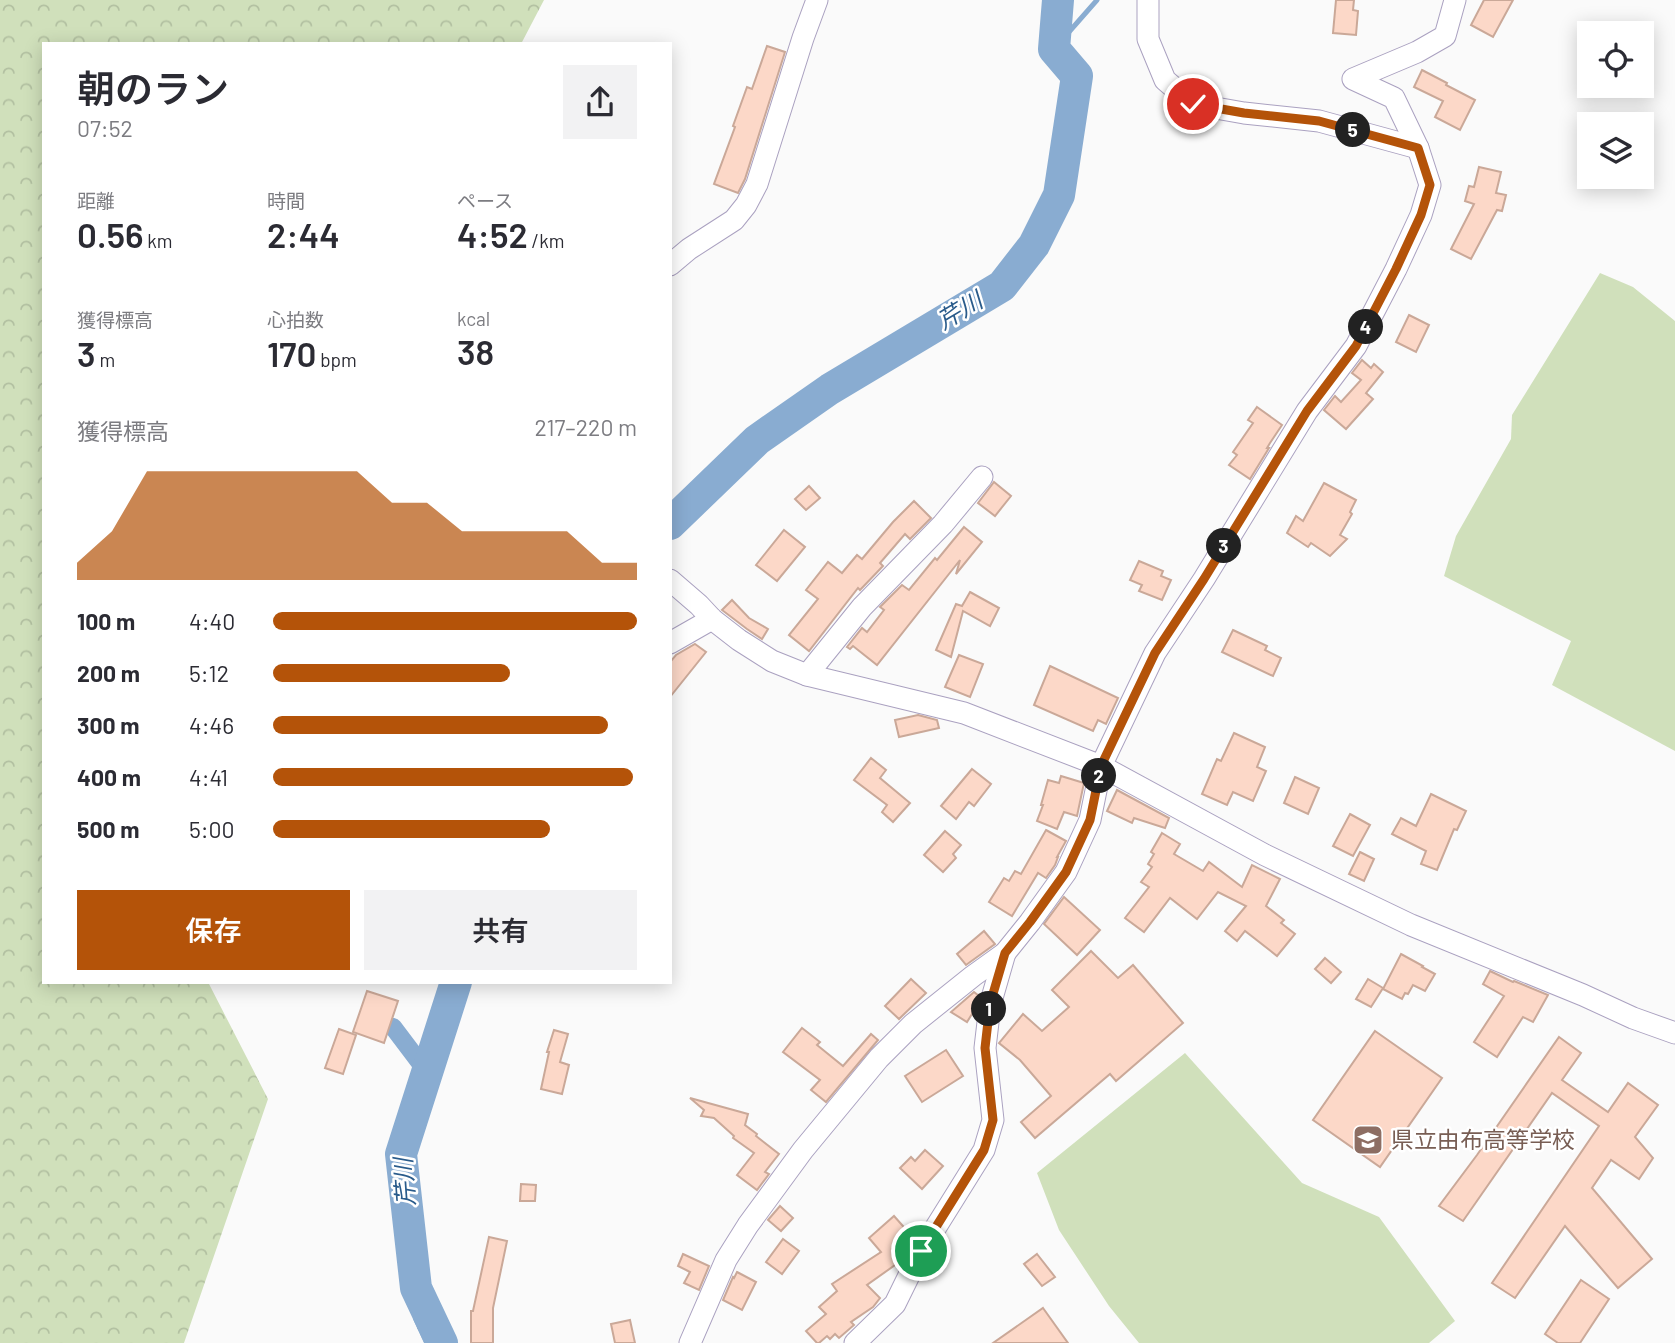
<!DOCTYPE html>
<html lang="ja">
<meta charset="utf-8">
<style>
body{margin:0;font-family:Barlow,"Noto Sans JP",sans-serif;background:#f2f2f3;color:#2b2b33;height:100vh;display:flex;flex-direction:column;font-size:26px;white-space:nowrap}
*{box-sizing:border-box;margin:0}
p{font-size:23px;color:#7c7c81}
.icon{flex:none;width:38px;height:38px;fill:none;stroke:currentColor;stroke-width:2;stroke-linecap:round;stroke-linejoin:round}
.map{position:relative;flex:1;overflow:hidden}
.sheet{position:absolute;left:42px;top:42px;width:630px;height:942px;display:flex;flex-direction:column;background:#fff;border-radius:0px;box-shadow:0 4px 18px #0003}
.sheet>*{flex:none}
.controls{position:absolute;left:1577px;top:21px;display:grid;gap:14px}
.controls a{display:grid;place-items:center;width:77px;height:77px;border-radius:0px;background:#fff;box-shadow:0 4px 18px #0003;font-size:35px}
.pin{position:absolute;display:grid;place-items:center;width:60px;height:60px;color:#fff;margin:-30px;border:4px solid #fff;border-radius:50%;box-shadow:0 2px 7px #0007}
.km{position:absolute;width:35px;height:35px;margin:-18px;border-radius:50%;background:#222;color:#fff;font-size:19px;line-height:35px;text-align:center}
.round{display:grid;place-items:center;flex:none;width:74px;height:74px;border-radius:0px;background:#f2f2f3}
.headline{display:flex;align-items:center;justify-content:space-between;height:119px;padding:0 35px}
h1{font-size:38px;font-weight:600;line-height:52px}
.figures{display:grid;grid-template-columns:repeat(3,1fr);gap:10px;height:119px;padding:7px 35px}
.figures div{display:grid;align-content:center}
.figures b{font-size:35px;font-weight:600}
.figures small{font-size:19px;font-weight:400}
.figures p{font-size:19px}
.chart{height:196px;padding:14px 35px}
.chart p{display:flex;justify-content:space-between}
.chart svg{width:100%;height:126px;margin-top:7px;fill:#b45309;opacity:.7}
.cta{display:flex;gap:14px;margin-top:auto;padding:14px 35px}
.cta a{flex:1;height:80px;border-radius:0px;background:#b45309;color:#fff;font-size:28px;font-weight:600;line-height:80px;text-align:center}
.cta a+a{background:#f2f2f3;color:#2b2b33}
ul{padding:0 35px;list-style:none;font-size:23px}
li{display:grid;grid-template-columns:112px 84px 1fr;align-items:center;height:52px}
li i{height:18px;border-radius:9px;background:#b45309}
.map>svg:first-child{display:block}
.forest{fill:url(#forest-crowns)}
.green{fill:#d0e0bb}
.water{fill:url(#water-ripples)}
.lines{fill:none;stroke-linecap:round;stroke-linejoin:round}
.stream{stroke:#89acd1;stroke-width:5}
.canal{stroke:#89acd1;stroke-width:18}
.river{stroke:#89acd1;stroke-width:32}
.building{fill:#fcd8c8;stroke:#caa898;stroke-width:2}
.street-casing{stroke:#aaa1c0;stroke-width:23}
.street{stroke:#fff;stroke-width:21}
.route-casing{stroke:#fff;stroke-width:14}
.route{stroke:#b45309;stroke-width:9}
.labels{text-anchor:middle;stroke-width:5;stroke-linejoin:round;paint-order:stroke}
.education-label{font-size:23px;fill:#785e54;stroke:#fff;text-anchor:start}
.water-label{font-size:24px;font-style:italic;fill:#295b8b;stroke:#fff}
</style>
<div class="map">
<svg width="1675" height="1343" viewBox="0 0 1675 1343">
<defs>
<pattern id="forest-crowns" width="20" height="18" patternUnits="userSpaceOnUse" patternTransform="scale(1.75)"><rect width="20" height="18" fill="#d0e0bb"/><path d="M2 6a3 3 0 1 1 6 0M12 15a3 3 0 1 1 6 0" fill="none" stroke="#b2c0a1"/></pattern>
<pattern id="water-ripples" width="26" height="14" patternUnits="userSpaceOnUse" patternTransform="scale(1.75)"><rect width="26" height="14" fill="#89acd1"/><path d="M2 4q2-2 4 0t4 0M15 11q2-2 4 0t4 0" fill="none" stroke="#708baa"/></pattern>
</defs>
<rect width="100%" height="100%" fill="#fafafa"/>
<!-- forest -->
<path class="forest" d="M 0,0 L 544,0 L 521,44 L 44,44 L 44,982 L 208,982 L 268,1099 L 184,1343 L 0,1343 Z"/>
<!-- green -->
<g class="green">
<path d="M 1600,273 L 1633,287 L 1675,321 L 1675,751 L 1552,685 L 1571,641 L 1444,576 L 1456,536 L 1511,439 L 1512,415 Z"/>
<path d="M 1185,1053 L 1302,1183 L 1379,1217 L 1455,1321 L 1429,1343 L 1139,1343 L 1109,1306 L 1059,1230 L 1037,1173 Z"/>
</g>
<!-- water -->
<path class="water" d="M 413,1319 L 440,1325 L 455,1343 L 424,1343 Z"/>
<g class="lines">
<!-- stream -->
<path class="stream" d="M 1054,49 L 1097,0"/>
<!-- canal -->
<path class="canal" d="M 393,1027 L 427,1072"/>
<!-- river -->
<g class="river">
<path d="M 670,524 L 757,440 L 830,389 L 1002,286 L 1034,245 L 1059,195 L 1077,76 L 1054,49 L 1058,0"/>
<path d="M 442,1343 L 416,1288 L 401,1154 L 456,982"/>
</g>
</g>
<!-- building -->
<g class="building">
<path d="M 1336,0 L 1354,0 L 1353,10 L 1358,11 L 1356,35 L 1333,33 Z"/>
<path d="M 1484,0 L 1513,0 L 1493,37 L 1471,25 Z"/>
<path d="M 767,46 L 785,52 L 745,179 L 738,193 L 714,184 L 735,127 L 733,126 L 747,87 L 752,89 Z"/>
<path d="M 1422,70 L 1447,83 L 1446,85 L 1475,100 L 1460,130 L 1435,117 L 1443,101 L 1414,87 Z"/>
<path d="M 1479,167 L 1501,172 L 1496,193 L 1506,195 L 1502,211 L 1497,210 L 1471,259 L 1451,249 L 1474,204 L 1465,201 L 1469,186 L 1474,187 Z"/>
<path d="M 1409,315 L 1429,325 L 1416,352 L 1396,342 Z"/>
<path d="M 1362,360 L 1371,368 L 1374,364 L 1383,372 L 1366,393 L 1373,399 L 1346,429 L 1324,410 L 1335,396 L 1341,402 L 1361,380 L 1352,373 Z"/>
<path d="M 1257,407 L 1282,425 L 1270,443 L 1267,448 L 1269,448 L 1250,479 L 1229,465 L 1237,455 L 1233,452 L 1253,423 L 1248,420 Z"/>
<path d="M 994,482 L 1011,496 L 995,516 L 978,503 Z"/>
<path d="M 1324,483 L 1356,500 L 1350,512 L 1352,514 L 1340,535 L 1347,539 L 1330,556 L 1311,543 L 1308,547 L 1287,533 L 1296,516 L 1303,521 Z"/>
<path d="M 809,486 L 820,498 L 806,510 L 795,499 Z"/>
<path d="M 914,501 L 931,518 L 910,539 L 905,534 L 880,563 L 883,566 L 860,590 L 858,588 L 809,651 L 789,635 L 818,599 L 806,590 L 828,562 L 842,573 L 857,555 L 862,559 L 893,522 Z"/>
<path d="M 964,527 L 982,542 L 956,574 L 960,560 L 877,665 L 853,646 L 850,649 L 847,647 L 862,628 L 867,632 L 884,610 L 880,607 L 902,585 L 909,590 L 935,558 L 937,560 Z"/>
<path d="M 784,530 L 805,547 L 777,581 L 756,565 Z"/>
<path d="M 1139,561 L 1163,571 L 1161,576 L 1171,580 L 1162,600 L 1139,591 L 1142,585 L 1130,580 Z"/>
<path d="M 970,592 L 999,608 L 990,626 L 963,611 L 951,657 L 936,650 L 956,604 L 962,606 Z"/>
<path d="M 732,600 L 749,618 L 768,629 L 762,639 L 747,629 L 722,610 Z"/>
<path d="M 1233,630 L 1267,646 L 1265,650 L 1281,658 L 1273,676 L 1222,652 Z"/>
<path d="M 695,644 L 706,652 L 670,697 L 670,662 L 676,655 Z"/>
<path d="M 959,655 L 983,664 L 970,697 L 945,687 Z"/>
<path d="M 1050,666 L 1118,698 L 1106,724 L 1098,720 L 1093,731 L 1034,705 Z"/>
<path d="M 918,715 L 937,720 L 939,728 L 899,737 L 895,720 Z"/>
<path d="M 1234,733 L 1265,747 L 1257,767 L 1266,771 L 1253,801 L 1233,792 L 1227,805 L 1202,794 L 1217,759 L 1221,761 Z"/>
<path d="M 871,758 L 886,770 L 880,778 L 910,803 L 893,822 L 882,812 L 887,805 L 854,780 Z"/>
<path d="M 972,769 L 991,784 L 974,806 L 969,802 L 956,819 L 941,806 Z"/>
<path d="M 1061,776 L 1084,783 L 1077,816 L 1064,812 L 1057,829 L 1037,821 L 1043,805 L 1041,805 L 1048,780 L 1059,783 Z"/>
<path d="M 1295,777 L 1319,788 L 1308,814 L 1284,803 Z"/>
<path d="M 1117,790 L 1169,818 L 1165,828 L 1134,818 L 1132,823 L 1107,811 Z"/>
<path d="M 1431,794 L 1466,811 L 1457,830 L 1454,829 L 1437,870 L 1421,864 L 1426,851 L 1392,834 L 1401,818 L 1416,826 Z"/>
<path d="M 1350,814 L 1370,825 L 1353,856 L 1333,846 Z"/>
<path d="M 1046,830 L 1066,841 L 1057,857 L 1058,857 L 1055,865 L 1046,878 L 1038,873 L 1012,916 L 989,902 L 1004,878 L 1009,881 L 1015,871 L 1021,874 Z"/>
<path d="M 945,831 L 961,845 L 953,854 L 956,858 L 943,872 L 924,855 Z"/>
<path d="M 1162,833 L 1180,844 L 1174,854 L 1203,871 L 1209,862 L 1242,887 L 1252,865 L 1280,879 L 1266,906 L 1284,920 L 1281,923 L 1295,934 L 1277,956 L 1245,931 L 1237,941 L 1225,931 L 1246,906 L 1218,892 L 1197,919 L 1170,898 L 1144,932 L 1125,918 L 1149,887 L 1141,882 L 1152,867 L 1148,864 L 1154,854 L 1151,852 Z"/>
<path d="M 1360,852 L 1374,859 L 1364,881 L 1349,874 Z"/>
<path d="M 1064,897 L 1100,930 L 1077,955 L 1044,924 Z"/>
<path d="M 984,931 L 995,944 L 966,965 L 957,954 Z"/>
<path d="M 1091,951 L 1118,978 L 1133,965 L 1183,1023 L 1116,1081 L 1110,1074 L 1035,1138 L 1021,1122 L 1051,1096 L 1020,1060 L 999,1043 L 1023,1014 L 1042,1031 L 1069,1007 L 1052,990 Z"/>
<path d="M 1401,954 L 1423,966 L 1422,967 L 1435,974 L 1425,991 L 1413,985 L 1408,994 L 1405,993 L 1402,999 L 1383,989 Z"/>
<path d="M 1325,958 L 1341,972 L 1331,983 L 1315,969 Z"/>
<path d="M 1490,971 L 1513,982 L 1514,981 L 1548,995 L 1533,1022 L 1523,1017 L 1497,1057 L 1474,1042 L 1504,996 L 1483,984 Z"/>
<path d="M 911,979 L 926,993 L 899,1019 L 885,1006 Z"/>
<path d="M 1368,979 L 1383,988 L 1371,1007 L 1356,999 Z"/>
<path d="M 367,991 L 398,1001 L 384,1043 L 353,1032 Z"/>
<path d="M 974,992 L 979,996 L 977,1006 L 967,1022 L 951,1012 Z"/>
<path d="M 802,1028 L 820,1042 L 817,1045 L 843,1066 L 871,1034 L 878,1040 L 826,1102 L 811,1090 L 820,1080 L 783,1052 Z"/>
<path d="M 339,1029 L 356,1035 L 343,1074 L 325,1068 Z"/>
<path d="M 554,1030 L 568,1034 L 560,1062 L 569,1065 L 562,1094 L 541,1089 L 549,1052 L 547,1052 Z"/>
<path d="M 1375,1031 L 1442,1078 L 1380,1167 L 1313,1120 Z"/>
<path d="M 1559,1037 L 1581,1053 L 1562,1080 L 1608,1112 L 1628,1083 L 1658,1105 L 1635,1137 L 1653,1158 L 1639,1179 L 1611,1160 L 1592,1188 L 1652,1259 L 1618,1288 L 1565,1226 L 1515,1298 L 1492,1283 L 1599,1126 L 1552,1093 L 1463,1221 L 1439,1206 L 1477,1155 Z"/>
<path d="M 946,1050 L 963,1076 L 922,1102 L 905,1076 Z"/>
<path d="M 690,1098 L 748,1114 L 745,1125 L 757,1134 L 756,1136 L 779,1154 L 765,1172 L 769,1174 L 757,1190 L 737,1175 L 754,1153 L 733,1138 L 734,1136 L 714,1118 L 701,1116 L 704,1110 Z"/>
<path d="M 925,1150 L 943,1166 L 922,1189 L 900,1168 L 911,1157 L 915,1161 Z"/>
<path d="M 521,1184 L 536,1185 L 535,1201 L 520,1201 Z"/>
<path d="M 780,1206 L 793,1218 L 781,1231 L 768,1220 Z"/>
<path d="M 894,1216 L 910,1234 L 892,1249 L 902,1260 L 867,1285 L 880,1298 L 873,1307 L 851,1322 L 854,1325 L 839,1338 L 835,1334 L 830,1339 L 827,1336 L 819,1343 L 817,1343 L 806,1331 L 826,1314 L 819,1307 L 837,1291 L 832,1284 L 881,1252 L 869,1238 Z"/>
<path d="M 489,1237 L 507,1241 L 493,1308 L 493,1343 L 471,1343 L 471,1311 L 473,1311 Z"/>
<path d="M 783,1239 L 799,1251 L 782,1274 L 766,1262 Z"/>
<path d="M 683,1254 L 709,1266 L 699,1290 L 684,1283 L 690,1272 L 678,1266 Z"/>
<path d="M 1037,1254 L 1055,1277 L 1042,1286 L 1024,1264 Z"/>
<path d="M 737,1272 L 756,1282 L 742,1310 L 723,1300 L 733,1277 L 734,1278 Z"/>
<path d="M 1581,1280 L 1609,1299 L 1580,1343 L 1558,1343 L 1545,1334 Z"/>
<path d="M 1043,1308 L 1068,1343 L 993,1343 Z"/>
<path d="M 630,1320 L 635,1343 L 615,1343 L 611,1324 Z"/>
</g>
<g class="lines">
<!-- street casing -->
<g class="street-casing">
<g id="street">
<path d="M 1148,0 L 1148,39 L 1165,80 L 1193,104 L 1244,113 L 1319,121 L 1418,148"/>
<path d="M 670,265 L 689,249 L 734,220 L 746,205 L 757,184 L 803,38 L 817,0"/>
<path d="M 670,580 L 699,605 L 712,619 L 739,640 L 772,661 L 807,675 L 964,713 L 1101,766 L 1265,855 L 1411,925 L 1583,995 L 1633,1018 L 1675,1033"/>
<path d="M 670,643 L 712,619"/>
<path d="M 807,675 L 862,607 L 943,524 L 982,477"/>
<path d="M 690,1343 L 726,1260 L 748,1225 L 803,1150 L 879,1058 L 913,1024 L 973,976 L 1005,953 L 1030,922 L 1066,872 L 1090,820 L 1101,766 L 1155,653 L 1204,579 L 1307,411 L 1356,346 L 1396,269 L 1421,215 L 1430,185 L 1418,148 L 1394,98 L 1353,79 L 1417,52 L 1445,36 L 1455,0"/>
<path d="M 855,1343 L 895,1304 L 921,1251 L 984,1150 L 993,1120 L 985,1048 L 990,1005 L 1005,953"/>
</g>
</g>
<!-- street -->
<use href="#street" class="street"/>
</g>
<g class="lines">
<!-- route casing -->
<g class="route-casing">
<path id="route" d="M 921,1251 L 984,1150 L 993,1120 L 985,1048 L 990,1004 L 1005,953 L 1030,922 L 1066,872 L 1090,820 L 1101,766 L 1155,653 L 1204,579 L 1307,411 L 1356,346 L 1396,269 L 1421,215 L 1430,185 L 1418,148 L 1319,121 L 1244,113 L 1193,104"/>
</g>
<!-- route -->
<use href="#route" class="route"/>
</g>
<!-- icons -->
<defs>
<g id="school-square" transform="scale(1.575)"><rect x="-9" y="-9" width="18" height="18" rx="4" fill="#8d6e63" stroke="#fff"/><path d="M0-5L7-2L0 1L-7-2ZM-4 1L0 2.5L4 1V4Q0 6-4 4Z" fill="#fff"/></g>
</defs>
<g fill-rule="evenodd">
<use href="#school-square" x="1368" y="1140"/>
</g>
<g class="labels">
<!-- education labels -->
<g class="education-label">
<text x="1391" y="1148">県立由布高等学校</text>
</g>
<!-- water labels -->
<g class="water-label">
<text transform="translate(960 311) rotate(-31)" y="8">芹川</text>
<text transform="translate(405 1182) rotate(-94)" y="8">芹川</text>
</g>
</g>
</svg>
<div class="controls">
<a><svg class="icon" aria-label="locate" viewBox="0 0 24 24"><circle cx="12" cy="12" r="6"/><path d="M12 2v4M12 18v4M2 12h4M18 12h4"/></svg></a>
<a><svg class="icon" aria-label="layers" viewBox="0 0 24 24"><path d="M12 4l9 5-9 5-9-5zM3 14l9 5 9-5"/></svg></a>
</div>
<div class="pin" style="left:921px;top:1251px;background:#1e9e55"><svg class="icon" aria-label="arrive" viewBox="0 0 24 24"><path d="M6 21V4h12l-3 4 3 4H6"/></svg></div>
<div class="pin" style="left:1193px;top:104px;background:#d93025"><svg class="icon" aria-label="check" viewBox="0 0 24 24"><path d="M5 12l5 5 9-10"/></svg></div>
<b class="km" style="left:989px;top:1009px">1</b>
<b class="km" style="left:1099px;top:776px">2</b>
<b class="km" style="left:1224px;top:546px">3</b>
<b class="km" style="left:1366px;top:327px">4</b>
<b class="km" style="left:1353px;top:130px">5</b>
<section class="sheet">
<div class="headline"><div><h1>朝のラン</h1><p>07:52</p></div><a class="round"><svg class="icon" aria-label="share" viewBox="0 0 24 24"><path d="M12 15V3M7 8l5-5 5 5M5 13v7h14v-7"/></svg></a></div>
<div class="figures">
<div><p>距離</p><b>0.56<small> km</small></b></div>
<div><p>時間</p><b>2:44</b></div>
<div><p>ペース</p><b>4:52<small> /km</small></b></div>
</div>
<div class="figures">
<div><p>獲得標高</p><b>3<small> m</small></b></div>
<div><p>心拍数</p><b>170<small> bpm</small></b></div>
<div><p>kcal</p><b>38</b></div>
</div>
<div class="chart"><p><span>獲得標高</span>217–220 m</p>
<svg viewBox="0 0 160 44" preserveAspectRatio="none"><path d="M0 44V38L10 27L20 6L30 6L40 6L50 6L60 6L70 6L80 6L90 17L100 17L110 27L120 27L130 27L140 27L150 38L160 38V44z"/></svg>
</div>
<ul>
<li><b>100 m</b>4:40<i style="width:100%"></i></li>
<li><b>200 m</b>5:12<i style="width:65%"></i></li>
<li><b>300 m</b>4:46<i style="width:92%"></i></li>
<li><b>400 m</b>4:41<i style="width:99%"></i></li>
<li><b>500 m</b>5:00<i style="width:76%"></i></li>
</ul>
<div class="cta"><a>保存</a><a>共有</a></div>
</section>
</div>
